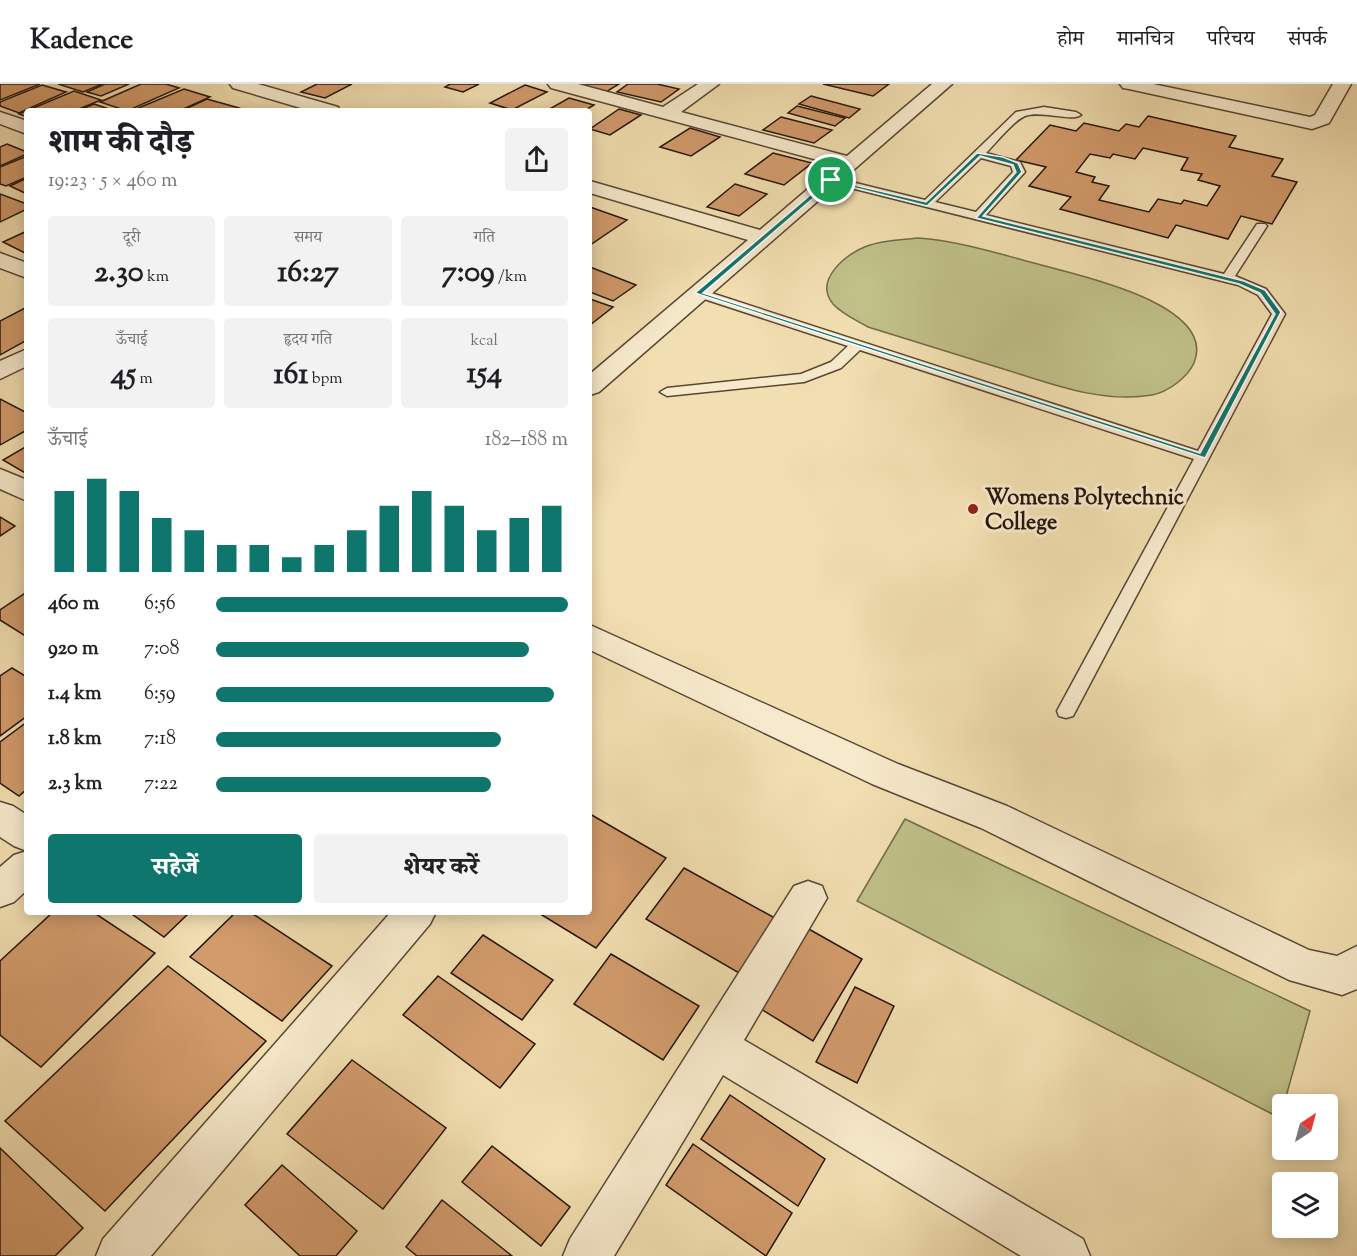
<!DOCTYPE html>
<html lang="hi">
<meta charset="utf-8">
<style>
body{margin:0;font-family:"Sorts Mill Goudy","Noto Serif Devanagari",serif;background:#f2f2f2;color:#202124;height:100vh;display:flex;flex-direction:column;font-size:22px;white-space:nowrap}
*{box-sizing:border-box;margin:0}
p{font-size:20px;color:#757577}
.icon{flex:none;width:33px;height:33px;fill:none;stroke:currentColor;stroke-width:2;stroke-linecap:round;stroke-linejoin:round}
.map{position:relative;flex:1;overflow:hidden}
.panel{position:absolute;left:24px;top:24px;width:568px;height:807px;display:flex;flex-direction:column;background:#fff;border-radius:6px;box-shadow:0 3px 15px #0003}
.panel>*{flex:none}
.needle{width:39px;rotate:36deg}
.buttons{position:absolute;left:1272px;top:1010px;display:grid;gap:12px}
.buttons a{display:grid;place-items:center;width:66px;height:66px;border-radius:6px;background:#fff;box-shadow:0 3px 15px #0003;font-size:30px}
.pin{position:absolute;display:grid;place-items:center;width:51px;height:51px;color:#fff;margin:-26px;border:3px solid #fff;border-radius:50%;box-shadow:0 2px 6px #0007}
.round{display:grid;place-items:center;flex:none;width:63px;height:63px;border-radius:6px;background:#f2f2f2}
.headline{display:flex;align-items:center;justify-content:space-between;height:102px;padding:0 24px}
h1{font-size:33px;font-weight:800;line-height:45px}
.figures{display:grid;grid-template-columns:repeat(3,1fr);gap:9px;height:102px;padding:6px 24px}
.figures div{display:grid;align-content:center;border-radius:6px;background:#f2f2f2;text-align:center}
.figures b{font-size:30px;font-weight:800}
.figures small{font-size:16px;font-weight:400}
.figures p{font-size:16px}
.chart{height:168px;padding:12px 24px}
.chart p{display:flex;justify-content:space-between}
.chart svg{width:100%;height:108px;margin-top:6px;stroke:#0f766e;stroke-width:6}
.action{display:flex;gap:12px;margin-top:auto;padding:12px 24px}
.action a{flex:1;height:69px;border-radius:6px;background:#0f766e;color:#fff;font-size:24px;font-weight:800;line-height:69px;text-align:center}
.action a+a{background:#f2f2f2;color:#202124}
ul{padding:0 24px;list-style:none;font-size:20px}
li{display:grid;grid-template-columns:96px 72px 1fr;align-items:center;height:45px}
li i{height:15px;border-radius:8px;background:#0f766e}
header{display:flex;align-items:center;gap:36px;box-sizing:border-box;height:84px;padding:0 30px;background:#fff;border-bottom:2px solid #e0e0e0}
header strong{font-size:28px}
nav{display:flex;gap:33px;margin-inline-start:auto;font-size:21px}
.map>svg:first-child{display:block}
.green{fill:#c0c088;stroke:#726a4a;stroke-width:1.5}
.building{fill:#d29b6c;stroke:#25140b;stroke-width:1.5;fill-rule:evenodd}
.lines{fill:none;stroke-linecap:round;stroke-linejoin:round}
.service-casing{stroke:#584734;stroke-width:3}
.minor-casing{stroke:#584734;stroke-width:3}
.service{fill:#f7eacc;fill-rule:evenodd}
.minor{fill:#f7eacc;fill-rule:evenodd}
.route{fill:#0f766e;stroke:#fff;stroke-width:1.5;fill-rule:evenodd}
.poi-dot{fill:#8f2418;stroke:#f7eacc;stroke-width:2}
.labels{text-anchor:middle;stroke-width:6;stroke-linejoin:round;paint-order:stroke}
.poi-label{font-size:22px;font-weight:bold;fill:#25140b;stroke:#f7eacc;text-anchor:start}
</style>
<header>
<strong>Kadence</strong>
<nav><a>होम</a><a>मानचित्र</a><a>परिचय</a><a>संपर्क</a></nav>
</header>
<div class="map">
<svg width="1357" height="1172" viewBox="0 0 1357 1172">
<rect width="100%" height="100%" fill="#f2dfb1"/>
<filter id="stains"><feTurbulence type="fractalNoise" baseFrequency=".00333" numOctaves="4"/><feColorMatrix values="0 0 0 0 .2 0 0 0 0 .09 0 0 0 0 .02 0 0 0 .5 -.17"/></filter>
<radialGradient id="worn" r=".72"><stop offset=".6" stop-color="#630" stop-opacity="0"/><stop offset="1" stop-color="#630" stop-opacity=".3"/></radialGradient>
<!-- green -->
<g class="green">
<path d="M 918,154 C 960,157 1000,170 1041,181 C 1077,191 1218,220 1194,279 C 1187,294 1168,308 1152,311 C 1099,320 1047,298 997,283 C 954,270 911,256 868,243 C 856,236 842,230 833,220 C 813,196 847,169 867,162 C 883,156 901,156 918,154 Z"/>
<path d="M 905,735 L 1310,927 L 1280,1034 L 857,817 Z"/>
</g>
<!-- building -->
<g class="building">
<path d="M 0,0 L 40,0 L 0,16 Z"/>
<path d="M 58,0 L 102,0 L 83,8 Z"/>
<path d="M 105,0 L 129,0 L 101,12 L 87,8 Z"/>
<path d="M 141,0 L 166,0 L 179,4 L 127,27 L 100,18 Z"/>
<path d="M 317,0 L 352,0 L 325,14 L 301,8 Z"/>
<path d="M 450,0 L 479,0 L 463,8 L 445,3 Z"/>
<path d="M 577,0 L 619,0 L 606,8 Z"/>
<path d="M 628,0 L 657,0 L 679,5 L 661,18 L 617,8 Z"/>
<path d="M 823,0 L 889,0 L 873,12 Z"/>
<path d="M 42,1 L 66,8 L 19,29 L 0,22 L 0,18 Z"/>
<path d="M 525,1 L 547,8 L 512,26 L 490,19 Z"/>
<path d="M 184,5 L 210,13 L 179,27 L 136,25 Z"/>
<path d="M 74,7 L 101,16 L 74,27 L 27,27 L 27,33 L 19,30 Z"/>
<path d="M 811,12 L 860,25 L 849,34 L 799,20 Z"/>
<path d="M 569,14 L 594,21 L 584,27 L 546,27 Z"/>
<path d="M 207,15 L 239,24 L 233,27 L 181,27 Z"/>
<path d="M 94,20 L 115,27 L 77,27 Z"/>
<path d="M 797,22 L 845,34 L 835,42 L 788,29 Z"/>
<path d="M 619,25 L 641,31 L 610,51 L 590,45 Z"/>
<path d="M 1148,32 L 1236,52 L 1229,63 L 1283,75 L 1272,92 L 1297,98 L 1272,140 L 1241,132 L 1228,155 L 1176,141 L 1168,154 L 1060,125 L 1071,113 L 1029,102 L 1046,83 L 1016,76 L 1050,41 L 1076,47 L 1084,39 L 1119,47 L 1126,40 L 1139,43 ZM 1143,64 L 1188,74 L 1181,86 L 1202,90 L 1198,96 L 1220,102 L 1207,122 L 1184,116 L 1181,120 L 1158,115 L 1149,128 L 1099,116 L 1109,102 L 1092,98 L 1095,93 L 1076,88 L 1090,70 L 1110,74 L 1113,70 L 1135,75 Z"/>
<path d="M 781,33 L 832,46 L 814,59 L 763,46 Z"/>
<path d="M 690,44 L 720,53 L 691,72 L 660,63 Z"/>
<path d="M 7,60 L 27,68 L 27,70 L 0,82 L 0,63 Z"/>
<path d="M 773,69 L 812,79 L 784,101 L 745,90 Z"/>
<path d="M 27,72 L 27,93 L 6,102 L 0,100 L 0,83 Z"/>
<path d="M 27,94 L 27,110 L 10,102 Z"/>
<path d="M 735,100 L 767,110 L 739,132 L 707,123 Z"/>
<path d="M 0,110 L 27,120 L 27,125 L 0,138 Z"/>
<path d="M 590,123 L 627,136 L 590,161 Z"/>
<path d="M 27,147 L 27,170 L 3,158 Z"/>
<path d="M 590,183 L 636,201 L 613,217 L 590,208 Z"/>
<path d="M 590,215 L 613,223 L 590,241 Z"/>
<path d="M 27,223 L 27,256 L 0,271 L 0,237 Z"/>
<path d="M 0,315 L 27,329 L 27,346 L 0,361 Z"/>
<path d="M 27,362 L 27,390 L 3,376 Z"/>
<path d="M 0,433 L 15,442 L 0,452 Z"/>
<path d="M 27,508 L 27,553 L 0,536 L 0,526 Z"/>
<path d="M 12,584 L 27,593 L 27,632 L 0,652 L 0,592 Z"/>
<path d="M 27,638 L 27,705 L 19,712 L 0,699 L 0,658 Z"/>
<path d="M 590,730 L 666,774 L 596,864 L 537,828 L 590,828 Z"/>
<path d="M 684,784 L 782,838 L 746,893 L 646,835 Z"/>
<path d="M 53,828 L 93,828 L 155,869 L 41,983 L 0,951 L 0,877 Z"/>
<path d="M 129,828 L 190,828 L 164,853 Z"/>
<path d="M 236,828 L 250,828 L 332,882 L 282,937 L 190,873 Z"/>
<path d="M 807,844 L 862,875 L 813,957 L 756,922 Z"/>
<path d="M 483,851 L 553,896 L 522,936 L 451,889 Z"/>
<path d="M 611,870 L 699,922 L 663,976 L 574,920 Z"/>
<path d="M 168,882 L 266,957 L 105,1127 L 5,1037 Z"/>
<path d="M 438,892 L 535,960 L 500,1004 L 403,931 Z"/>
<path d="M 855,903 L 894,922 L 857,999 L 816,978 Z"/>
<path d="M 352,976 L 446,1044 L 383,1125 L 287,1050 Z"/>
<path d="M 730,1011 L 825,1075 L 798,1122 L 701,1055 Z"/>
<path d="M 693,1060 L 792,1129 L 766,1172 L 666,1101 Z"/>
<path d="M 492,1062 L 570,1123 L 541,1162 L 462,1098 Z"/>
<path d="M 0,1064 L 83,1144 L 55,1172 L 0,1172 Z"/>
<path d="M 282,1081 L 357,1147 L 336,1172 L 300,1172 L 245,1121 Z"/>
<path d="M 442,1116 L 512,1172 L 417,1172 L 406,1163 Z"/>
</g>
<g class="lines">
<!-- service casing -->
<g class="service-casing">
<path id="service" d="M 1044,23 L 1076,28 L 1081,31 C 1071,38 1041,26 1025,32 C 1014,36 995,60 986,69 L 1020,78 L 1025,88 L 986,131 L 1224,190 L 1257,140 L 1265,140 L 1267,142 L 1235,192 L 1266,205 L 1285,230 L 1073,632 L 1066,634 L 1059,632 L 1057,627 L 1194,375 L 860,266 L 841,284 L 804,298 L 667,312 L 660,308 L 667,304 L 801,290 L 831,278 L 848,262 L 695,212 L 693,209 L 695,206 L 699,205 L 1198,367 L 1272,230 L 1258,211 L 1238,201 L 827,98 L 825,96 L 831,93 L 925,116 L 1016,28 ZM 981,74 L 1011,82 L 1013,88 L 976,128 L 935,118 Z"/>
</g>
<!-- minor casing -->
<g class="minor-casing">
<g id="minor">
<path d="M 230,0 L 258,0 L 338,23 L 340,27 L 311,27 L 233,4 Z"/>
<path d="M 548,0 L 578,0 L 663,23 L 698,0 L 719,0 L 681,28 L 847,72 L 932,0 L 952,0 L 599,308 L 590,311 L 590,290 L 748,156 L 590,109 L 590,97 L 760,146 L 836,81 L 551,4 Z"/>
<path d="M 1120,0 L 1153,0 L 1310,33 L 1315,31 L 1333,0 L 1351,0 L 1329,39 L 1312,45 L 1129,5 L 1123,4 Z"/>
<path d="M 0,28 L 27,37 L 27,50 L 0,40 Z"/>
<path d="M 0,169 L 27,179 L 27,194 L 0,184 Z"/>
<path d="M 27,265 L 27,282 L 0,295 L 0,277 Z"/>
<path d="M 0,385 L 27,396 L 27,417 L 0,405 Z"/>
<path d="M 590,541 L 898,680 L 1007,722 L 1309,866 L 1337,872 L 1357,862 L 1357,905 L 1342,911 L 1289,896 L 981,744 L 872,700 L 590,566 Z"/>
<path d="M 0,718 L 13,722 L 27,731 L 27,767 L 14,762 L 0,753 Z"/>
<path d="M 27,767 L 27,806 L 14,818 L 0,823 L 0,783 L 14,771 Z"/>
<path d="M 808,797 L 822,802 L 827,814 L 744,956 L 1083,1155 L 1090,1172 L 1021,1172 L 723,991 L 614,1172 L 563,1172 L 570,1155 L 794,802 Z"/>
<path d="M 391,828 L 436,828 L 430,840 L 151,1172 L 96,1172 L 103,1155 Z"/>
</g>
</g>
<!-- service -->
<use href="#service" class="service"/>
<!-- minor -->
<use href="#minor" class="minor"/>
</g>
<!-- route -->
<path class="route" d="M 977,69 L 1003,73 L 1018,79 L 1022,88 L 983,132 L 1244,197 L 1265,206 L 1281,228 L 1205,374 L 695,209 L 829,95 L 926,118 ZM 980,72 L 1013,81 L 1016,88 L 976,134 L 1239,200 L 1260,209 L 1275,230 L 1200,369 L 703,209 L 832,98 L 927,122 Z"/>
<!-- markers -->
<circle class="poi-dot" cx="973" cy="425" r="6"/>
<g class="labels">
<!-- poi labels -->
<g class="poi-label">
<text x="985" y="420">Womens Polytechnic<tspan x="985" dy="25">College</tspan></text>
</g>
</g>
<rect width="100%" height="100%" filter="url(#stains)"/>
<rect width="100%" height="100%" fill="url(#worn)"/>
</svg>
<div class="buttons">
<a><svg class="needle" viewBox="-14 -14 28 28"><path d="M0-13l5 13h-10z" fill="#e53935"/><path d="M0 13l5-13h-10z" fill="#757577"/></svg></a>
<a><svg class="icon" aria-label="layers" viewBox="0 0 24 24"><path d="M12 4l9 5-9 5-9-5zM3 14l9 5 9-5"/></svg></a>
</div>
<div class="pin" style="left:831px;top:96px;background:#1e9e55"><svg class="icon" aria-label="arrive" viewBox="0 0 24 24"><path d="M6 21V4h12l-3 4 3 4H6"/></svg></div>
<section class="panel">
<div class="headline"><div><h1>शाम की दौड़</h1><p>19:23 · 5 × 460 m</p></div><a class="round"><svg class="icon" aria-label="share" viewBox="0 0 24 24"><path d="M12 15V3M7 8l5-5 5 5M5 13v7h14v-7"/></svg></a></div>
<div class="figures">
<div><p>दूरी</p><b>2.30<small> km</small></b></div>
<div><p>समय</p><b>16:27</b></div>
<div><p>गति</p><b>7:09<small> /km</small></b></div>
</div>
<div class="figures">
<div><p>ऊँचाई</p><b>45<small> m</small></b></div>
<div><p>हृदय गति</p><b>161<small> bpm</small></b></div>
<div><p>kcal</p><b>154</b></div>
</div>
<div class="chart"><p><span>ऊँचाई</span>182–188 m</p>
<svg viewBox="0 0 160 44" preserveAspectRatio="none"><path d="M5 44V11M15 44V6M25 44V11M35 44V22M45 44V27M55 44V33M65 44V33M75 44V38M85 44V33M95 44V27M105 44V17M115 44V11M125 44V17M135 44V27M145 44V22M155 44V17"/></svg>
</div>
<ul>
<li><b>460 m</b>6:56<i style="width:100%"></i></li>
<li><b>920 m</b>7:08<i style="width:89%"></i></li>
<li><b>1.4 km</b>6:59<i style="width:96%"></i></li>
<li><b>1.8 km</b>7:18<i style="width:81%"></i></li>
<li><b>2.3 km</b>7:22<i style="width:78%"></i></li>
</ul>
<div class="action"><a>सहेजें</a><a>शेयर करें</a></div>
</section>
</div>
